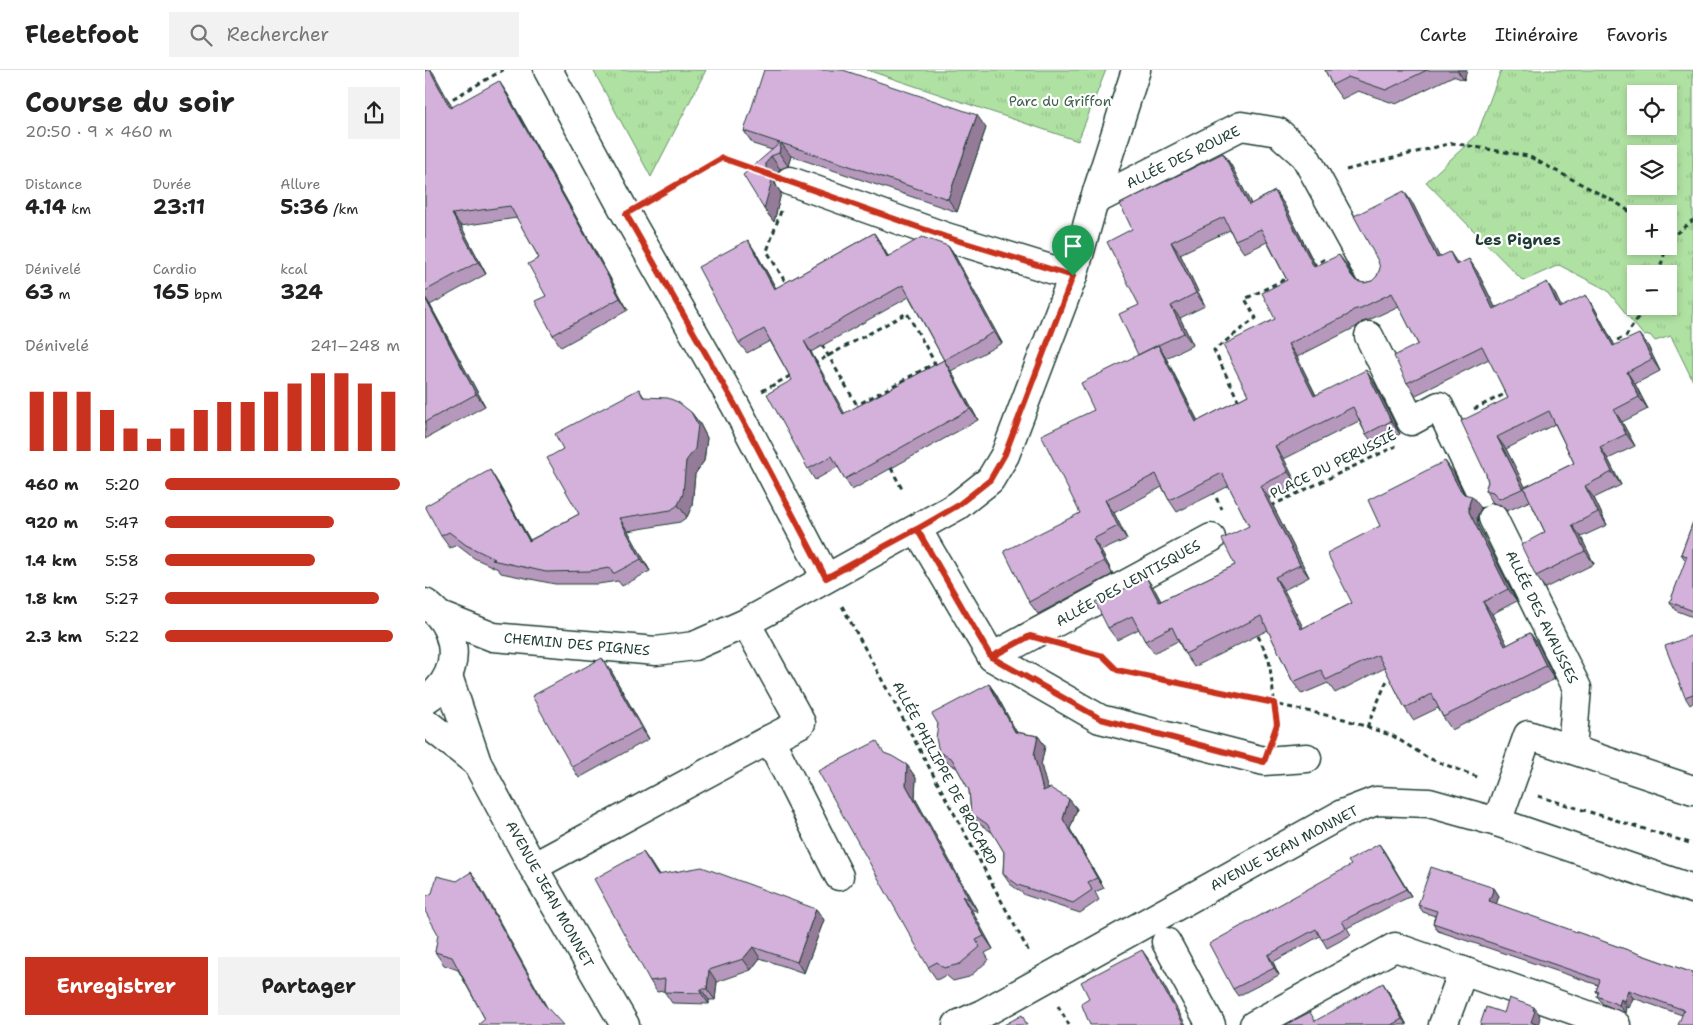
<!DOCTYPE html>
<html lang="fr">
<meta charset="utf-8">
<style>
body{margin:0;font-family:"Shantell Sans",sans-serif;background:#f2f2f2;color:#222;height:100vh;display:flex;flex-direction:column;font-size:19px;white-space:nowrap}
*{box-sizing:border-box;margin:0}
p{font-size:16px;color:#767676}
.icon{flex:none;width:28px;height:28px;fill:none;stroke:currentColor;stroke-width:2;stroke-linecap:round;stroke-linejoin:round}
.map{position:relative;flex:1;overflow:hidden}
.side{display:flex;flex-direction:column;background:#fff;width:425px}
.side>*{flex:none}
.buttons{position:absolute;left:1202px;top:15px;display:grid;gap:10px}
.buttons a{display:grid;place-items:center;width:50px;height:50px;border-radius:0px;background:#fff;box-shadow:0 2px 8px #0003;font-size:25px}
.pin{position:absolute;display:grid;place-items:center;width:42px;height:42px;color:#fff;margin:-51px -21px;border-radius:50% 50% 50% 0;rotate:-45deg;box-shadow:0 0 5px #0007}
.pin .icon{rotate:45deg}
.round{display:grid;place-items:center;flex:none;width:52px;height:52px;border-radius:0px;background:#f2f2f2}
.headline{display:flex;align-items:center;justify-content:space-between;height:85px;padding:0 25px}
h1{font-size:28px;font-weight:700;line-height:38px}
.stats{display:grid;grid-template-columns:repeat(3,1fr);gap:8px;height:85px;padding:5px 25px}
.stats div{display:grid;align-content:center}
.stats b{font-size:21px;font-weight:700}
.stats small{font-size:14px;font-weight:400}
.stats p{font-size:14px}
.chart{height:140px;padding:10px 25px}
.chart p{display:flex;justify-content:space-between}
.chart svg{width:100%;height:90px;margin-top:5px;stroke:#c8321e;stroke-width:6}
.cta{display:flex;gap:10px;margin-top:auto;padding:10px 25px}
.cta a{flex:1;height:58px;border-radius:0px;background:#c8321e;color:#fff;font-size:20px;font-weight:700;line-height:58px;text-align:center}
.cta a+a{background:#f2f2f2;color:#222}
ul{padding:0 25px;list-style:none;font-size:16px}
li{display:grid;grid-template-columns:80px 60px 1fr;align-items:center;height:38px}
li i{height:12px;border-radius:6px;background:#c8321e}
header{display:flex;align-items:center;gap:30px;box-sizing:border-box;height:70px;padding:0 25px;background:#fff;border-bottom:1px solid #e0e0e0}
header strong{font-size:24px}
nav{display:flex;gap:28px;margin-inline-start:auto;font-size:18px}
.search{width:350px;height:45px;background:#f2f2f2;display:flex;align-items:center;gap:12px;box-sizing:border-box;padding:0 18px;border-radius:0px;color:#767676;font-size:19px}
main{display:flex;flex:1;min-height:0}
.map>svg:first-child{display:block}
.grass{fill:url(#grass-tufts);stroke:#678f6b;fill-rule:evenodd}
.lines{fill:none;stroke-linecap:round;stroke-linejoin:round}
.minor-casing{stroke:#1f3d34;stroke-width:31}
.path{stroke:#1f3d34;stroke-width:3;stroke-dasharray:5 4;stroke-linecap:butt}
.minor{stroke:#fff;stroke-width:28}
.wall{fill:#b698bc;stroke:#1f3d34;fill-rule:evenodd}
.shaded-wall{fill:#947c99;stroke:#1f3d34}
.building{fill:#d4b1db;stroke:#1f3d34;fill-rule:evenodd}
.route-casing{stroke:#fff;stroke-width:10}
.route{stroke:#c8321e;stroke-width:6}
.labels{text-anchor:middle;stroke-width:4.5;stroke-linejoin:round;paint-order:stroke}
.park-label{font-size:14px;fill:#3c5e4a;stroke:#fff}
.street-label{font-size:14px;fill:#1f3d34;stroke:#fff}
.quarter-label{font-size:16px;font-weight:bold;fill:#1f3d34;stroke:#fff}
</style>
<header>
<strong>Fleetfoot</strong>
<div class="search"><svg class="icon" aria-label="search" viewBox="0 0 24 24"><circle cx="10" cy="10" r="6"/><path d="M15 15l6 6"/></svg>Rechercher</div>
<nav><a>Carte</a><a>Itinéraire</a><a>Favoris</a></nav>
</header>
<main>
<section class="side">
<div class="headline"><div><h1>Course du soir</h1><p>20:50 · 9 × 460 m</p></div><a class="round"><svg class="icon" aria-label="share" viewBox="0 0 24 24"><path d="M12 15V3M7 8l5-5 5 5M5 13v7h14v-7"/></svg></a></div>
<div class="stats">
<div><p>Distance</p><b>4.14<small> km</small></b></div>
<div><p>Durée</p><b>23:11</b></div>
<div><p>Allure</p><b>5:36<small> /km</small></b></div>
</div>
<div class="stats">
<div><p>Dénivelé</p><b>63<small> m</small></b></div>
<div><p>Cardio</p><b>165<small> bpm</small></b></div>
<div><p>kcal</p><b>324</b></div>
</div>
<div class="chart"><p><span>Dénivelé</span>241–248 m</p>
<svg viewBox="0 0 160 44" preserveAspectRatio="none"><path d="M5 44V15M15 44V15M25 44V15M35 44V24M45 44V33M55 44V38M65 44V33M75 44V24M85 44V20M95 44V20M105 44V15M115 44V11M125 44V6M135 44V6M145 44V11M155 44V15"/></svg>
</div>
<ul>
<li><b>460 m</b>5:20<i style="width:100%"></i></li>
<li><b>920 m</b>5:47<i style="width:72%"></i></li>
<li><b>1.4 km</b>5:58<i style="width:64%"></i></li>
<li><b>1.8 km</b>5:27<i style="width:91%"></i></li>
<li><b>2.3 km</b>5:22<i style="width:97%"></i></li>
</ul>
<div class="cta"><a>Enregistrer</a><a>Partager</a></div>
</section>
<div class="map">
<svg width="1268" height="955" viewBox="0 0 1268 955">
<defs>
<pattern id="grass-tufts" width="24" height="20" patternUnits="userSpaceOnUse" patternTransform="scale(1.25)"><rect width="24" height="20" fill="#afe1a2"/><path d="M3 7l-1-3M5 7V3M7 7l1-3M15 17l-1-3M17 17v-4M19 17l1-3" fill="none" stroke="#96c28c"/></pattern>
</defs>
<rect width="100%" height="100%" fill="#fff"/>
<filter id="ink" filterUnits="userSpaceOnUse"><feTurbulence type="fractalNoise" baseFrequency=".02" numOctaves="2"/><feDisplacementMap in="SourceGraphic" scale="10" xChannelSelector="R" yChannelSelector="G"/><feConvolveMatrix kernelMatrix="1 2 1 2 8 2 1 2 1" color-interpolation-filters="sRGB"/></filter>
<g filter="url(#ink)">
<!-- grass -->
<g class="grass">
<path d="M 168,0 L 281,0 L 226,107 Z"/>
<path d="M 442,0 L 681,0 L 653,71 Z"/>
<path d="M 1076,0 L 1268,0 L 1268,311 L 1246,266 L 1230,271 L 1225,265 L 1219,266 L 1182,220 L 1134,195 L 1098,211 L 1001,112 L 1052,65 ZM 1211,24 L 1244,24 L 1244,56 L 1211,56 ZM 1211,84 L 1244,84 L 1244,116 L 1211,116 ZM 1211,144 L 1244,144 L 1244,176 L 1211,176 ZM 1211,204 L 1244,204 L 1244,236 L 1211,236 Z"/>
</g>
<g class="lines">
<!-- minor casing -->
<g class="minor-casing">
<g id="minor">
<path d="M 123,0 L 201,144 L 310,335 L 401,508"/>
<path d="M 365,111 L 521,167 L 648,206"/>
<path d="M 669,131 L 816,56 L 853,62 L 880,86 L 948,210"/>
<path d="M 944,266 L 986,351 L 1014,336 L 1056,423"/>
<path d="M 1068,448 L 1152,618 L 1147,679"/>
<path d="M 492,459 L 567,587 L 675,649 L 839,691 L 882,688"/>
<path d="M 0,533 C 29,553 39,593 12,621 C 9,624 4,627 0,630"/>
<path d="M 15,546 L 68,567 L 231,581 L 269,576 L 321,553 L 532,436 L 565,410 L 580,385 L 648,206 L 669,131 L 711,0"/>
<path d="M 321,553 L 376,653 L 345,669"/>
<path d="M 567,587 L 786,468"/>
<path d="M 23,606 L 52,693 L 108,797 L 200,955"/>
<path d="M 0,652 L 52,693"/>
<path d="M 1072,752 L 1103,665 L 1268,720"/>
<path d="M 108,797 L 345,669 L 414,806"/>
<path d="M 741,872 L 786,955"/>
<path d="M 532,955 L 557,944 L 917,744 L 951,731 L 1004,733 L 1072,752 L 1268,819"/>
<path d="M 829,955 L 970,877 L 1191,955"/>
<path d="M 1018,955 L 1038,901"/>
</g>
</g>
<!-- path -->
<g class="path">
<path d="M 20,33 L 78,0"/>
<path d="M 921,100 L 1027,73 L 1103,86 L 1192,133 L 1211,146"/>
<path d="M 227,130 L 297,89 L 330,100"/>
<path d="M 356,141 L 342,181 L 362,215"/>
<path d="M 1244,169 L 1268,150"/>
<path d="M 887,196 L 902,188"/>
<path d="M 1233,204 L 1242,176"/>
<path d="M 1184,274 L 1201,266 L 1221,236"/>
<path d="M 397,275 L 432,335"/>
<path d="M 388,294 L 482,243 L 510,293 L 432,335"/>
<path d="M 337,321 L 367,305"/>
<path d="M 814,332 L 789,280 L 831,248 L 820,229 L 864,207"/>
<path d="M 1049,339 L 1084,322"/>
<path d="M 466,398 L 477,419"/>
<path d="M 787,420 L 797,439"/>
<path d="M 846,436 L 971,376"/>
<path d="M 417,536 L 604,882"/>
<path d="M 833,566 L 844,589 L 852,654 L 850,660"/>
<path d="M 649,578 L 678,586 L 692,600 L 919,649 L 968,666 L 1003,688 L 1055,708"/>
<path d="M 942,657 L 963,608"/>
<path d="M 1113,726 L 1268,774"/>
<path d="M 633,936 L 644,955"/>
</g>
<!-- minor -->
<use href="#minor" class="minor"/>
</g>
<!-- wall -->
<g class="wall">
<path d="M 0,0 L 6,0 L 27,37 L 82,23 L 203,240 L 136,277 L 128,265 L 114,188 L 92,148 L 36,156 L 61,204 L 5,235 L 60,336 L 0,369 Z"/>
<path d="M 900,0 L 1042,0 L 1039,10 L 1028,6 L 971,34 L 933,21 L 917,29 L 907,15 Z"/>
<path d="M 561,58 L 532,142 L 366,86 L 363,96 L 355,99 L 350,106 L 350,114 L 356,123 L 349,152 L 339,139 L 347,80 L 328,74 L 319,61 Z"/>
<path d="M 798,83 L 806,95 L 826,134 L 850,121 L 859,134 L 891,196 L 923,197 L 931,211 L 939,213 L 947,211 L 952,206 L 988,134 L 1014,187 L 1052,201 L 1070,237 L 1130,224 L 1136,237 L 1169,237 L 1190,276 L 1223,276 L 1235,301 L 1210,314 L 1223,339 L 1197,352 L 1210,376 L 1183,389 L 1196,415 L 1169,428 L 1182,455 L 1156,467 L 1169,494 L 1120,518 L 1111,506 L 1120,462 L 1105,431 L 1082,441 L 1076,435 L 1068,433 L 1060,420 L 1063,412 L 1061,404 L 1083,328 L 1064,289 L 991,325 L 982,313 L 993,274 L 974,236 L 944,250 L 937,252 L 931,257 L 872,287 L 891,325 L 949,312 L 975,364 L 950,376 L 941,364 L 934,351 L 859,389 L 872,415 L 844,428 L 884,507 L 859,520 L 878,558 L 927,533 L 955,456 L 1029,403 L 1039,424 L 1056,438 L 1052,447 L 1053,455 L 1092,531 L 1067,544 L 1082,575 L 1105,563 L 1114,576 L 1130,609 L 1027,660 L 1018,647 L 1013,638 L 988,650 L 980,638 L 960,598 L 910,623 L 903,613 L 877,624 L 868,612 L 843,560 L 769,597 L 760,584 L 753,571 L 729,583 L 720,571 L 714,559 L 692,570 L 683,558 L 694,521 L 730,520 L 736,531 L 810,495 L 824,456 L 804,416 L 752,442 L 744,430 L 737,417 L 689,443 L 702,469 L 676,481 L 688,504 L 613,544 L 604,532 L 655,443 L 669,340 L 713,285 L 714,235 L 707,159 ZM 805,160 L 810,170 L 819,183 L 842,172 L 862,210 L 850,249 L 823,325 L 773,351 L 741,288 L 768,275 L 755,248 L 780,236 L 755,184 ZM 1130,354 L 1149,393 L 1100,417 L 1081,379 Z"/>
<path d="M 449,163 L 456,174 L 463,186 L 523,176 L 530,186 L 577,273 L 526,301 L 553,350 L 427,420 L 420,409 L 413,397 L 390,410 L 383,399 L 367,310 L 345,271 L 322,283 L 314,273 L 330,181 L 351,218 ZM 484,227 L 519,290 L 419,344 L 386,282 Z"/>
<path d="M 214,319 L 219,327 L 266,342 L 275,354 L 282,368 L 279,391 L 270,404 L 267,436 L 262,447 L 255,452 L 203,461 L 225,501 L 197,516 L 193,511 L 173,514 L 130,514 L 76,503 L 73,499 L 49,488 L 32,475 L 25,478 L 16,466 L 65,400 L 73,413 L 105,470 L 154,444 L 138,379 Z"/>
<path d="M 1268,452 L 1268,547 L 1250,540 L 1245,532 L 1261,491 L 1256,484 Z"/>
<path d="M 1268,565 L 1268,633 L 1265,635 L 1260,627 Z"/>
<path d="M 177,588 L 185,599 L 224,669 L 154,708 L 147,697 Z"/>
<path d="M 564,614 L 571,624 L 591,662 L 613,666 L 620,676 L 616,695 L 622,719 L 644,729 L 652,739 L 645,759 L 679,818 L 670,822 L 674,830 L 655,843 L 600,825 L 585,814 L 578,804 L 579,782 L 568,763 L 553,753 L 546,743 L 544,720 L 532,698 L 521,692 L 514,682 L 513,654 Z"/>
<path d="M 461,684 L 482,695 L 491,708 L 490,728 L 553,842 L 546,839 L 568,879 L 560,883 L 564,890 L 544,907 L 528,911 L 521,905 L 512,910 L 503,897 Z"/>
<path d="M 954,774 L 986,826 L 922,858 L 926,865 L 902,878 L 895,866 L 848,892 L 854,905 L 813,926 L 808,919 Z"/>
<path d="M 218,782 L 233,804 L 391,839 L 399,850 L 379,903 L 335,888 L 326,900 L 292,912 L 290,930 L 284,930 L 284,934 L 247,933 L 239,921 L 232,922 L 225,911 Z"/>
<path d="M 32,811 L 55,816 L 60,949 L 33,900 L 19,895 L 10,882 Z"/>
<path d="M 1069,818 L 1074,826 L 1071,834 L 1268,903 L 1268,955 L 1257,945 L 1208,928 L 1204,938 L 1201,937 L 1200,943 L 1178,934 L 1172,926 L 1173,924 L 1171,921 L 1173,915 L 1013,861 L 1008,853 L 1010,846 L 998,842 L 993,835 Z"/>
<path d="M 963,921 L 982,955 L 860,955 L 891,951 Z"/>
</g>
<!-- shaded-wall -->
<g class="shaded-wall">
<path d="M 5,0 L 6,0 L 8,2 L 34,50 L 25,38 Z"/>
<path d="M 1032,0 L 1042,0 L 1039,10 Z"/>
<path d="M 74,11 L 82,23 L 203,240 L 195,228 Z"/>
<path d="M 552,45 L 561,58 L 532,142 L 523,129 Z"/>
<path d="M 356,73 L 366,86 L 363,96 L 354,83 Z"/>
<path d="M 798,83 L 806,95 L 833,147 L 824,135 Z"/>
<path d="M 346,86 L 355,99 L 350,106 L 350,114 L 356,123 L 349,152 L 339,139 L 341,93 Z"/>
<path d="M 850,121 L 859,134 L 897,209 L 889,197 Z"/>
<path d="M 979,121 L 988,134 L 1021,200 L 1012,188 Z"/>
<path d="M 27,144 L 36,156 L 61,204 L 53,192 Z"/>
<path d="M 449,163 L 456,174 L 470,198 L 462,187 Z"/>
<path d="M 323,170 L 330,181 L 357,230 L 349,219 Z"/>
<path d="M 746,172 L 755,184 L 780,236 L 771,223 Z"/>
<path d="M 523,176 L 530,186 L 577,273 L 569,262 Z"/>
<path d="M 1025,182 L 1033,194 L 1040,208 L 1031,195 Z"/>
<path d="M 914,185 L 923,197 L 934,218 L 926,205 Z"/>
<path d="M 1044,189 L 1052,201 L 1077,251 L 1068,239 Z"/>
<path d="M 1122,212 L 1130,224 L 1143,250 L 1134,238 Z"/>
<path d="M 1161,225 L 1169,237 L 1197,289 L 1188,276 Z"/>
<path d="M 0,227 L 5,235 L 60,336 L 51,324 Z"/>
<path d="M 746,236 L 755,248 L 768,275 L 759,263 Z"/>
<path d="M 1214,264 L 1223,276 L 1235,301 L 1227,289 Z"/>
<path d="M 379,271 L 386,282 L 426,355 L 418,344 Z"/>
<path d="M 863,274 L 872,287 L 897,338 L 889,326 Z"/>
<path d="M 733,275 L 741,288 L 779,364 L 771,352 Z"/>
<path d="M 519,290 L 526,301 L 553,350 L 545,339 Z"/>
<path d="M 941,300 L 949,312 L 975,364 L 966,351 Z"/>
<path d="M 1202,302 L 1210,314 L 1223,339 L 1214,327 Z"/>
<path d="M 1189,340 L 1197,352 L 1210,376 L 1201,364 Z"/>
<path d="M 266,342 L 275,354 L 282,368 L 279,391 L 270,404 L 267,436 L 262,447 L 253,435 L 261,391 Z"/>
<path d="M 1072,367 L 1081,379 L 1107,430 L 1098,418 Z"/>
<path d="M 850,376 L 859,389 L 872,415 L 863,402 Z"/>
<path d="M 1175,377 L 1183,389 L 1196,415 L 1187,402 Z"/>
<path d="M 1020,391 L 1029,403 L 1042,430 L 1034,418 Z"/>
<path d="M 65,400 L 73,413 L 112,483 L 104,471 Z"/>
<path d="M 835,416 L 844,428 L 884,507 L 875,495 Z"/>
<path d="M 1160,416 L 1169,428 L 1182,455 L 1173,442 Z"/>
<path d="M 1047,426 L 1056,438 L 1052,447 L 1053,455 L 1092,531 L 1083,519 L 1044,442 L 1044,434 Z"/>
<path d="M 680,430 L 689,443 L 702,469 L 693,456 Z"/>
<path d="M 194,448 L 203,461 L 225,501 L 216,489 Z"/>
<path d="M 1147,455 L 1156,467 L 1169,494 L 1160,481 Z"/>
<path d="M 668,469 L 676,481 L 688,504 L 679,491 Z"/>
<path d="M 721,507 L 730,520 L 743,545 L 734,532 Z"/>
<path d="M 850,507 L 859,520 L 885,571 L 876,559 Z"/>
<path d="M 1058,532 L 1067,544 L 1089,589 L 1080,576 Z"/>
<path d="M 1105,563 L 1114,576 L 1130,609 L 1121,596 Z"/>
<path d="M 177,588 L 185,599 L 224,669 L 216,658 Z"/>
<path d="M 564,614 L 571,624 L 597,672 L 590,662 Z"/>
<path d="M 613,666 L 620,676 L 616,695 L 626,731 L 618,721 L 609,685 Z"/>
<path d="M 482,695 L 491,708 L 490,728 L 553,842 L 544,829 L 481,715 Z"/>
<path d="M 644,729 L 652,739 L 645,759 L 679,818 L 672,808 L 638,749 Z"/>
<path d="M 954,774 L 959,781 L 986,826 L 981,819 Z"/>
<path d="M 218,782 L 226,793 L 240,816 L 232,805 Z"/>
<path d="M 46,802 L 55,816 L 128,948 L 119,934 Z"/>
<path d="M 1069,818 L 1074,826 L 1070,838 L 1064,831 Z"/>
<path d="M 537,826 L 546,839 L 568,879 L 559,866 Z"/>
<path d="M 391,839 L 399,850 L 379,903 L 372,892 Z"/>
<path d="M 328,877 L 335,888 L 326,900 L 318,889 Z"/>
<path d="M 717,880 L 727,894 L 761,955 L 759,955 Z"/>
<path d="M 843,885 L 848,892 L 854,905 L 849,898 Z"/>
<path d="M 284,900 L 292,912 L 290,930 L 282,919 Z"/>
<path d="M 958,913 L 963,921 L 982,955 L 977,949 Z"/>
<path d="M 276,919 L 284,930 L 284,934 L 276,923 Z"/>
<path d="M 1203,920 L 1208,928 L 1204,938 L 1199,931 Z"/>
<path d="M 1196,929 L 1201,937 L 1200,943 L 1194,935 Z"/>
<path d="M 1109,937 L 1115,945 L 1114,946 L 1115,948 L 1113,955 L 1106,952 Z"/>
</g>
<!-- building -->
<g class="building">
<path d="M 0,0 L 5,0 L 25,38 L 74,11 L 195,228 L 128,265 L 110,231 L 121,226 L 103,194 L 114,188 L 85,136 L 27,144 L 53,192 L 0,221 Z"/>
<path d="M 339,0 L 418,0 L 552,45 L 523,129 L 356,73 L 354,83 L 346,86 L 341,93 L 341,101 L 347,110 L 339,139 L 318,105 L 355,73 L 319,61 Z"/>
<path d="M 900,0 L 1002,0 L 961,20 L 923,7 L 907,15 Z"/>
<path d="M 798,83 L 824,135 L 850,121 L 889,197 L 914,185 L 926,205 L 931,211 L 939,213 L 947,211 L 952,206 L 955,198 L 953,191 L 929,146 L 979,121 L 1012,188 L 1025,182 L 1031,195 L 1044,189 L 1068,239 L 1122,212 L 1134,238 L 1161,225 L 1188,276 L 1214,264 L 1227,289 L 1202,302 L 1214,327 L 1189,340 L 1201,364 L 1175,377 L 1187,402 L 1160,416 L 1173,442 L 1147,455 L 1160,481 L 1111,506 L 1096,475 L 1120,462 L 1099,418 L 1074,429 L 1068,422 L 1060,420 L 1063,412 L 1061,404 L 1036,351 L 1083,328 L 1057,276 L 982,313 L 969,286 L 993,274 L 967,223 L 936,238 L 928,240 L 923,245 L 863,274 L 889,326 L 941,300 L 966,351 L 941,364 L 928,337 L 850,376 L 863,402 L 835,416 L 875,495 L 850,507 L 876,559 L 927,533 L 902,483 L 955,456 L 943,430 L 1020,391 L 1034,418 L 1039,424 L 1047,426 L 1044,434 L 1044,442 L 1083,519 L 1058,532 L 1080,576 L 1105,563 L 1121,596 L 1018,647 L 1007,624 L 980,638 L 953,585 L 901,610 L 896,600 L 868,612 L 836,546 L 760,584 L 747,557 L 720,571 L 707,546 L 683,558 L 670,532 L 693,519 L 694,522 L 721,507 L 734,532 L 810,495 L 797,469 L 824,456 L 797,403 L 744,430 L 731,404 L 680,430 L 693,456 L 668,469 L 679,491 L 604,532 L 579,481 L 655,443 L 616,365 L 669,340 L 656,313 L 733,275 L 713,285 L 694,244 L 714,235 L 682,172 L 707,159 L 695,134 ZM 799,147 L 810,170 L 836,159 L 862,210 L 837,223 L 850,249 L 798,275 L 823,325 L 771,352 L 733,275 L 759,263 L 746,236 L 771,223 L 746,172 ZM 1124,341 L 1149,393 L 1098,418 L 1072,367 Z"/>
<path d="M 449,163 L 462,187 L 497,167 L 523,176 L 569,262 L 519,290 L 545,339 L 420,409 L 407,386 L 383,399 L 342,324 L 367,310 L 339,259 L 314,273 L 273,197 L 323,170 L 349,219 ZM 478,215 L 519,290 L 418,344 L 379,271 Z"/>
<path d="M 0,228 L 51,324 L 0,352 Z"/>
<path d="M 214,319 L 218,327 L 243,328 L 253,332 L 266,342 L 273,355 L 270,379 L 261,391 L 258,424 L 253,435 L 246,440 L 194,448 L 216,489 L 188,504 L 185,498 L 164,501 L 121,502 L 67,490 L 70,489 L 41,475 L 24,462 L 16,466 L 0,436 L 65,400 L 104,471 L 154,444 L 122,388 L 138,379 L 130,364 Z"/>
<path d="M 1268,452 L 1268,541 L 1245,532 L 1262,486 L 1256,484 Z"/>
<path d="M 1268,565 L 1268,624 L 1260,627 L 1240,576 Z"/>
<path d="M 177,588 L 216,658 L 147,697 L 107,626 Z"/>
<path d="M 564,614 L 590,662 L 613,666 L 609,685 L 618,721 L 625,718 L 644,729 L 638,749 L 672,808 L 663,812 L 667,820 L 648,833 L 593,815 L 578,804 L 579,782 L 562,754 L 546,743 L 544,720 L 527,689 L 514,682 L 511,668 L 513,654 L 507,644 Z"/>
<path d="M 452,671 L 459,683 L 467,686 L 482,695 L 481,715 L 544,829 L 537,826 L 559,866 L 551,870 L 555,877 L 535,894 L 519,898 L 512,892 L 503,897 L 393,701 Z"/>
<path d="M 954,774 L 981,819 L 917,851 L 921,858 L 897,870 L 891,859 L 843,885 L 849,898 L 808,919 L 784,874 L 926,795 L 923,791 Z"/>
<path d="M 218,782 L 232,805 L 277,797 L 391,839 L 372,892 L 328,877 L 318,889 L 284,900 L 282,919 L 276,919 L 276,923 L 239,922 L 240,909 L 225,911 L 169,809 Z"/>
<path d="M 1006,797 L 1069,818 L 1064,831 L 1268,903 L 1268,955 L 1253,955 L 1259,940 L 1203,920 L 1199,931 L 1196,929 L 1194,935 L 1172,926 L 1174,922 L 1171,921 L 1175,910 L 1008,853 L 1012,841 L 993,835 Z"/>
<path d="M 46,802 L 119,934 L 138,955 L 55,955 L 54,954 L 60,949 L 27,887 L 10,882 L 13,864 L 0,841 L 0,827 L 7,823 L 12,806 L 32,811 Z"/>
<path d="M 717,880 L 759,955 L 665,955 L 656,933 L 664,928 L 656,912 Z"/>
<path d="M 958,913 L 977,949 L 966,955 L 860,955 L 885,942 L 890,951 Z"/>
<path d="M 1084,928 L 1109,937 L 1108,940 L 1110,941 L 1106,952 L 1113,955 L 1055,955 L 1061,937 L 1079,943 Z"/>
<path d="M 597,945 L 602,955 L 579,955 Z"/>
</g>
</g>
<g class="lines" filter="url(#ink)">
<!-- route casing -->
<g class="route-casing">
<path id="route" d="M 648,206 L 580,384 L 565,410 L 532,436 L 492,459 L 566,587 L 605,566 L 678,586 L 692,600 L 849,633 L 852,654 L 839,692 L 676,649 L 566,587 L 492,459 L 401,508 L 310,335 L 201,144 L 297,88 L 521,167 L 648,206"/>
</g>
<!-- route -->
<use href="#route" class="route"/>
</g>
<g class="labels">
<!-- park labels -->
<g class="park-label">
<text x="635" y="36">Parc du Griffon</text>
</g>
<!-- street labels -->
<g class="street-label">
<text transform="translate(758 87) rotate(-26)" y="5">ALLÉE DES ROURE</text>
<text transform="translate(908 394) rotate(-26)" y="5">PLACE DU PERUSSIÉ</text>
<text transform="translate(703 513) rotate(-29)" y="5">ALLÉE DES LENTISQUES</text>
<text transform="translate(1117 547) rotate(64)" y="5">ALLÉE DES AVAUSSES</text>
<text transform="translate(152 574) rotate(5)" y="5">CHEMIN DES PIGNES</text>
<text transform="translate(520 703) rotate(62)" y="5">ALLÉE PHILIPPE DE BROCARD</text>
<text transform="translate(859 778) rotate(-28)" y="5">AVENUE JEAN MONNET</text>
<text transform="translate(125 824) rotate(61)" y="5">AVENUE JEAN MONNET</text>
</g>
<!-- quarter labels -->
<g class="quarter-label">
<text x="1093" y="175">Les Pignes</text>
</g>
</g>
</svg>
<div class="buttons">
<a><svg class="icon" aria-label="locate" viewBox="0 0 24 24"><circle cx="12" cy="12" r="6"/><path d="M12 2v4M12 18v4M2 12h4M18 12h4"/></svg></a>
<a><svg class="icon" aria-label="layers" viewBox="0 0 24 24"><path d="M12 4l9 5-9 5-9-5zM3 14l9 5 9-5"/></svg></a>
<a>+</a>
<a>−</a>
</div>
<div class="pin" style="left:648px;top:206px;background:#1e9e55"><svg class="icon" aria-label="arrive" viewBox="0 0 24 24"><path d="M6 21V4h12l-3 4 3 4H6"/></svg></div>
</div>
</main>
